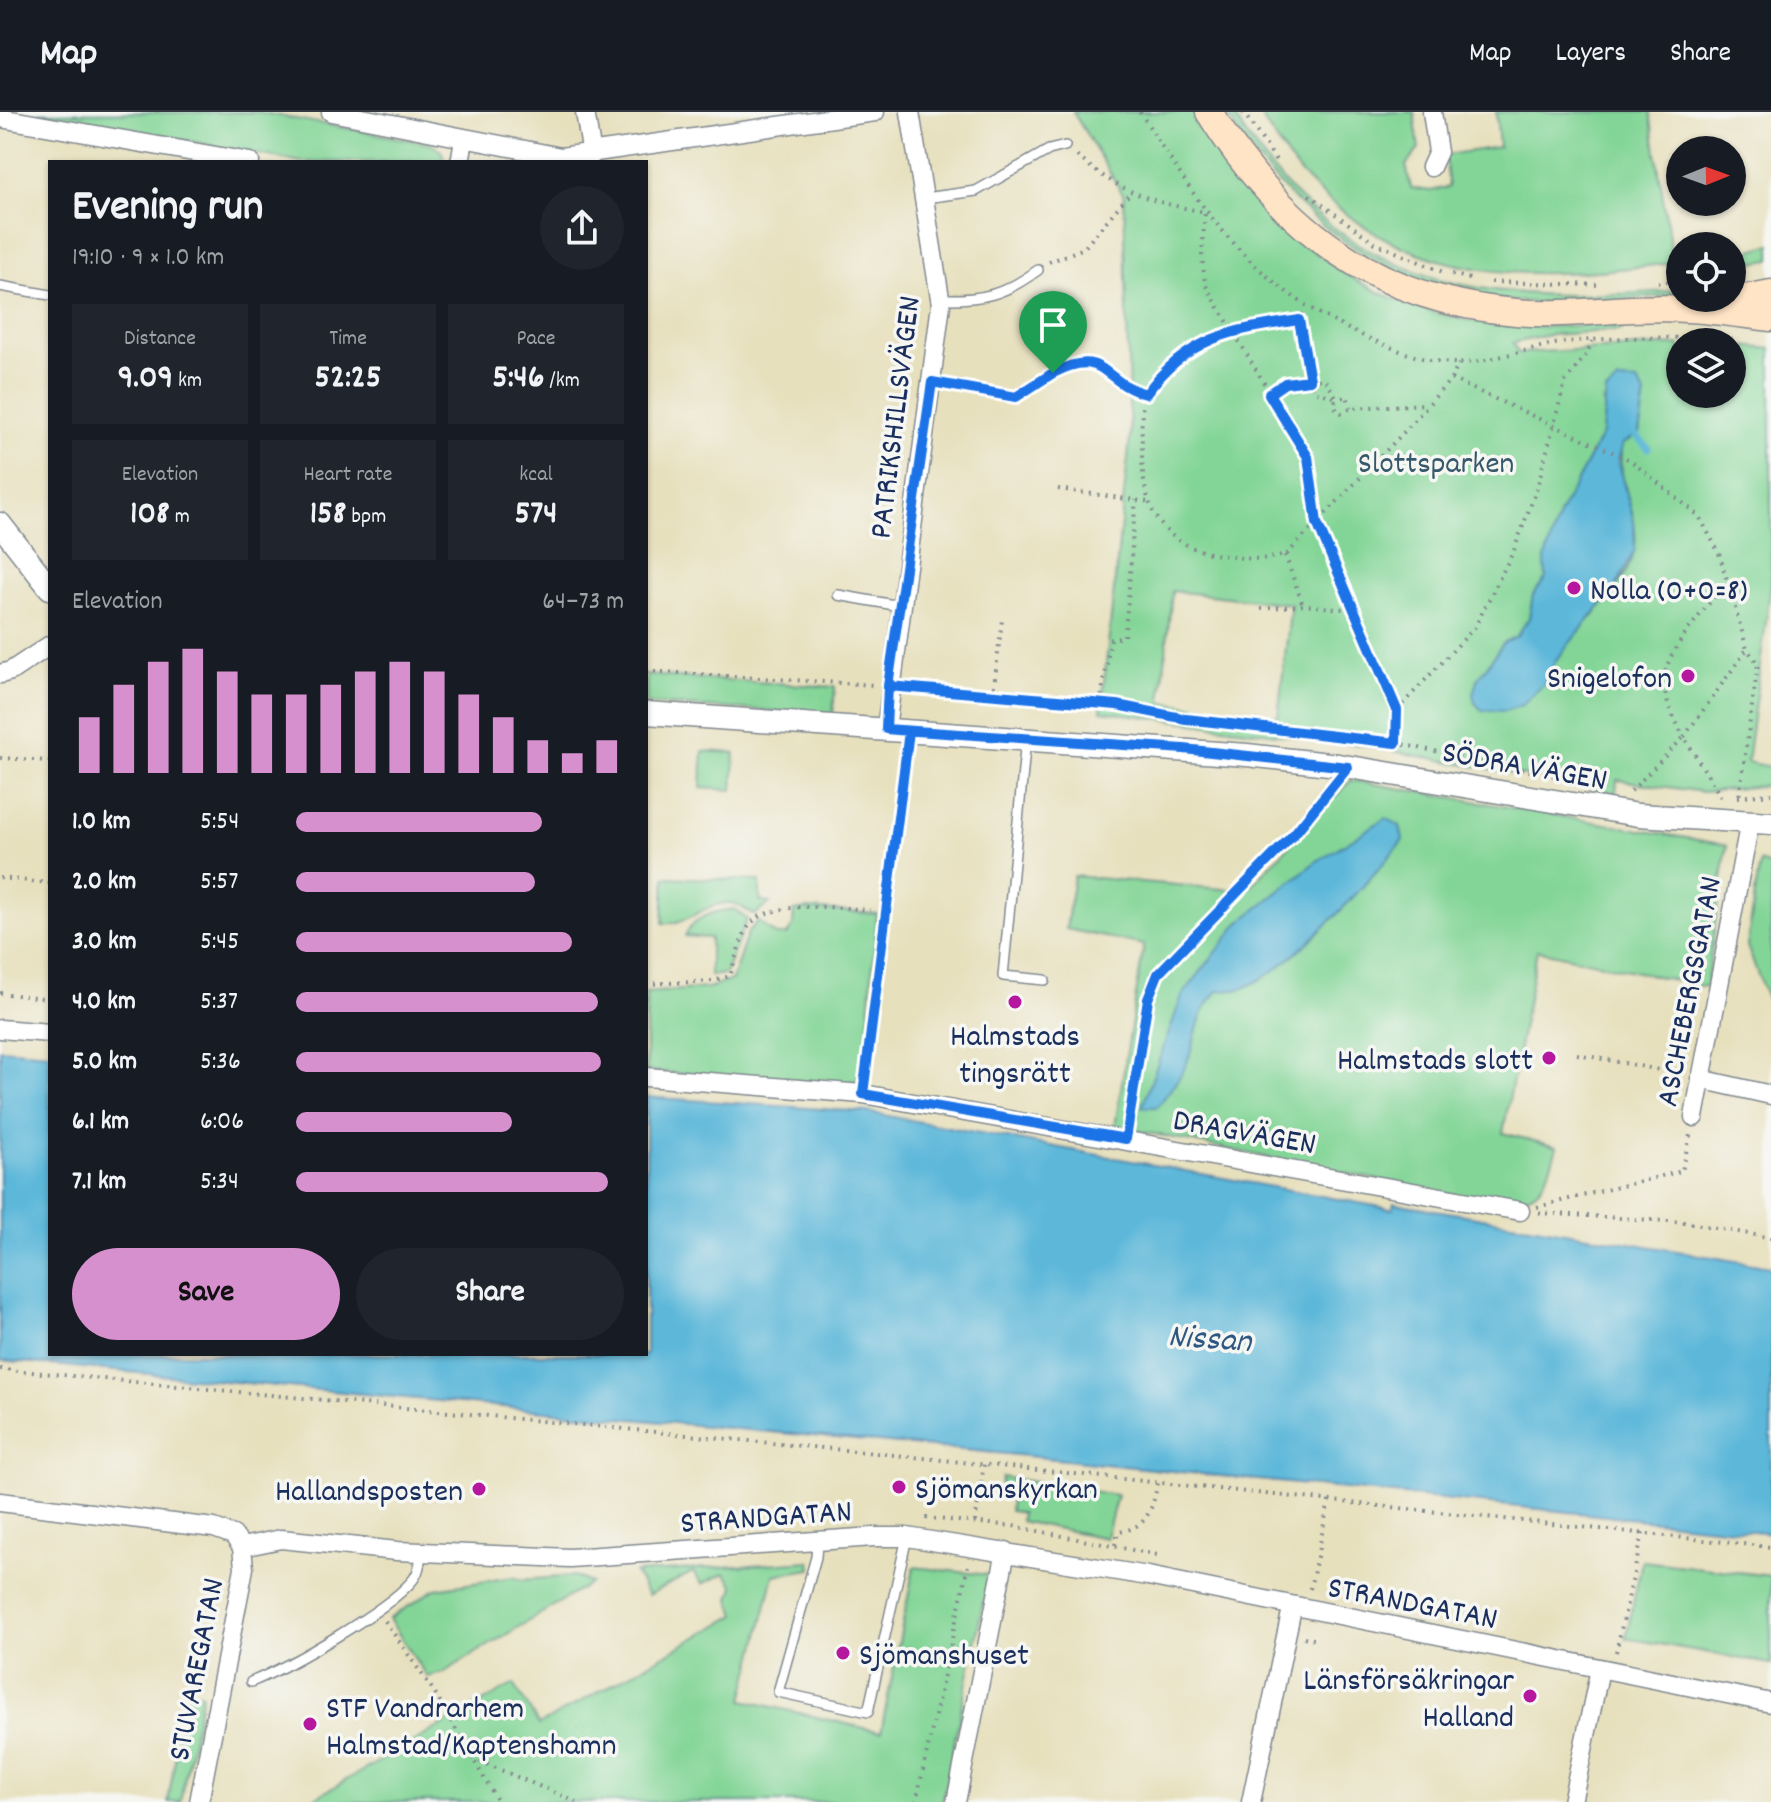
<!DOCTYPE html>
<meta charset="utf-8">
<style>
body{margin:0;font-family:Dekko,sans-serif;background:#20242c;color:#f1f3f6;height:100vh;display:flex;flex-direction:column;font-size:30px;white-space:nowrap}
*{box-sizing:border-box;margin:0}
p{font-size:26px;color:#9ea1a6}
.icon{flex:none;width:44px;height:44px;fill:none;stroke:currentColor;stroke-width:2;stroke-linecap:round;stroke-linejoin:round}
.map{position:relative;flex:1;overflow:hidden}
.panel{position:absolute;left:48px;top:48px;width:600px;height:1196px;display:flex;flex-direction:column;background:#171b24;border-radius:0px;box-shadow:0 2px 6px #0004}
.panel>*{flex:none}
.needle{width:52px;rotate:89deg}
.tools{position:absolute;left:1666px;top:24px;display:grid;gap:16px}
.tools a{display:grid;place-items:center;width:80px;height:80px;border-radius:50%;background:#171b24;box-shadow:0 2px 6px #0004;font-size:40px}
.pin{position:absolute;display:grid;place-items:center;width:68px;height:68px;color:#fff;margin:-82px -34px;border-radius:50% 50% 50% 0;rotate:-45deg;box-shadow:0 0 8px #0007}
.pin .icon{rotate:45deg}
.round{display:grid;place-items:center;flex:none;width:84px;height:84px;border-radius:42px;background:#20242c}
.summary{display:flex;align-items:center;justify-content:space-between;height:136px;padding:0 24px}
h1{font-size:44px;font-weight:800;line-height:60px}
.figures{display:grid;grid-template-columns:repeat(3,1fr);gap:12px;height:136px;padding:8px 24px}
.figures div{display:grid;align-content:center;border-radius:0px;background:#20242c;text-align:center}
.figures b{font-size:34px;font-weight:800}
.figures small{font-size:22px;font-weight:400}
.figures p{font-size:22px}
.chart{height:224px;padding:16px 24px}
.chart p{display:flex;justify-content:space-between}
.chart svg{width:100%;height:144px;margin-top:8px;stroke:#d690ce;stroke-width:6}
.button{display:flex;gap:16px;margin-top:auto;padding:16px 24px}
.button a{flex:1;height:92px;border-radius:48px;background:#d690ce;color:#111;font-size:32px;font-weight:800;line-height:92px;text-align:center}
.button a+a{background:#20242c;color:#f1f3f6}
ul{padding:0 24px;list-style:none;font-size:26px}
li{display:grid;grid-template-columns:128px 96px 1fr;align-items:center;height:60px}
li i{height:20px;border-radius:10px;background:#d690ce}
header{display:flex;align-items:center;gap:48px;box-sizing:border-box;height:112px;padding:0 40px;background:#171b24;border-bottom:2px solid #363941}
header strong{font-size:38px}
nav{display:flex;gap:44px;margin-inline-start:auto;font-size:28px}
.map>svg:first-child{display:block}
.green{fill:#83d597;stroke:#4f827a;stroke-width:2;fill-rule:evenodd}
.water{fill:#5bb7d9;stroke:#3b739c;stroke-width:2}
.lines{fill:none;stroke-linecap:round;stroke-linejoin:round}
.stream{stroke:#5bb7d9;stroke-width:7}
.service-casing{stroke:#81888e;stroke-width:12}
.minor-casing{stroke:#81888e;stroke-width:21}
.tertiary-casing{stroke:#81888e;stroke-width:25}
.secondary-casing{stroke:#81888e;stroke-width:29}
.path{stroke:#81888e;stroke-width:4;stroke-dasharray:2 6;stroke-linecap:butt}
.service{stroke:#fff;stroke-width:9}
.minor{stroke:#fff;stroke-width:18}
.tertiary{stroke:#fff;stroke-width:22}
.secondary{stroke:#ffe4c6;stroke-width:26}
.route-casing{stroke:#fff;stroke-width:16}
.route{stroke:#1a73e8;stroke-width:10}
.poi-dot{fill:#b5179e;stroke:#f6f6f2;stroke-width:3}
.labels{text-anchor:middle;stroke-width:7;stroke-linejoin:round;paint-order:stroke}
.street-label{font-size:32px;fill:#1b2f5e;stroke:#f6f6f2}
.park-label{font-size:32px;fill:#35586c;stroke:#f6f6f2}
.poi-label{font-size:32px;fill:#1b2f5e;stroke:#f6f6f2;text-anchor:start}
.water-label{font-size:34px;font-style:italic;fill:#2e5883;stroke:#f6f6f2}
</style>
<header>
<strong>Map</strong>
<nav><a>Map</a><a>Layers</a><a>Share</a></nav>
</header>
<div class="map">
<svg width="1771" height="1690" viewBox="0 0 1771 1690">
<rect width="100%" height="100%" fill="#f6f6f2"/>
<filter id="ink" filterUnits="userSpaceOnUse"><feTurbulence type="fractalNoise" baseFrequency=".0125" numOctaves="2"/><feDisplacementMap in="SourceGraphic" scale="16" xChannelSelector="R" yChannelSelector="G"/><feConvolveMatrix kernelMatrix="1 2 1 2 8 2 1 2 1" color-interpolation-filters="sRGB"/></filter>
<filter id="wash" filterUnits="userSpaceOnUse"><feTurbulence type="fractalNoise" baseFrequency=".006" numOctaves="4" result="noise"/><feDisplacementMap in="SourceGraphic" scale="32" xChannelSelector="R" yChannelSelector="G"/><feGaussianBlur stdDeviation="1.8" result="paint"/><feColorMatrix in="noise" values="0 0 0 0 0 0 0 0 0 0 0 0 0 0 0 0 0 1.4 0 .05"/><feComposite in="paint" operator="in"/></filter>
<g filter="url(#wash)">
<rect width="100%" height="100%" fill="#e7e0bd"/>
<!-- green -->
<g class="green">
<path d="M 258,0 L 432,32 L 442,40 L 444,50 L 301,50 L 38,1 Z"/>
<path d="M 1073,0 L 1195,0 C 1267,114 1352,196 1493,212 C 1536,217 1579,213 1622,212 L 1622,218 L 1549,223 L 1513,231 L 1518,241 L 1680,233 L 1680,282 L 1732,282 L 1732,233 L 1771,237 L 1771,472 L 1747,650 L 1771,655 L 1771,673 L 1703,680 L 1617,668 L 1616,681 L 1361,633 L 1101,599 L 1130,327 L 1124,84 ZM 1645,282 L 1639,322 L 1622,332 C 1615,367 1639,399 1635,435 C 1630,473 1577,517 1556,547 C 1552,553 1549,563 1546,570 L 1475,590 L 1477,568 L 1504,530 L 1517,524 L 1529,506 L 1533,483 L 1546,466 L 1545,447 L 1560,401 L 1602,322 L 1606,305 L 1603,290 ZM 1172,479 L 1291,492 L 1278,605 L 1161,590 Z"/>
<path d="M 1225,0 L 1231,0 C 1345,180 1482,194 1680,178 L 1680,183 C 1615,187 1543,197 1479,184 C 1367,163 1284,95 1225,0 Z"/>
<path d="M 1258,0 L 1414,0 L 1419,37 L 1406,53 L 1411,76 L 1430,79 L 1449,75 L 1445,43 L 1499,35 L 1496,0 L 1650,0 L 1673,151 C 1534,168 1418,177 1308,69 C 1288,50 1274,24 1258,0 Z"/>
<path d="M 1771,132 L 1771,148 L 1732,154 L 1732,144 Z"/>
<path d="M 646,563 L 835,575 L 833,602 L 646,592 Z"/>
<path d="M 703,639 L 735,641 L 733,678 L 701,676 Z"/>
<path d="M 1351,668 L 1727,733 L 1706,875 L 1537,838 L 1503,1021 L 1557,1035 C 1540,1092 1532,1086 1476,1088 L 1115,1014 L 1144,833 L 1066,817 L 1074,764 L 1246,779 Z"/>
<path d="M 1760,750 L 1771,754 L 1771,897 L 1747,834 Z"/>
<path d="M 665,765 L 760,769 L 760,789 L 770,791 L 755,803 C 746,800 741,792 731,791 C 706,789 688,814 663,811 Z"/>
<path d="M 734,797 L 747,807 L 725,862 L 710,864 L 710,826 L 685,824 C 692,805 715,799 734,797 Z"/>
<path d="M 808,797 L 877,802 L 866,938 L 857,968 L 843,973 L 646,959 L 646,881 L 708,876 L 732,868 L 748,820 L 758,809 L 776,823 L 787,823 L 793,814 L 794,799 Z"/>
<path d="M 1002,1365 L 1117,1383 L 1106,1426 L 1020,1409 L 1021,1401 L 1010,1399 L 1011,1386 L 999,1383 Z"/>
<path d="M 810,1449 L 811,1457 L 774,1463 L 743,1588 L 881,1620 L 914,1455 L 989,1463 L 942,1690 L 308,1690 L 514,1572 L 539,1613 L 736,1503 L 730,1487 L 734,1474 L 725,1461 L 702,1472 L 693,1460 L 648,1483 L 635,1461 Z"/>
<path d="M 1642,1449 L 1771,1464 L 1771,1552 L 1626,1526 Z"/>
<path d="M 574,1464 L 591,1471 L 443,1561 L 427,1565 L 389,1507 L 435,1477 L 513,1465 L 522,1468 Z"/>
<path d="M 186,1580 L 202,1582 L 180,1690 L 168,1690 Z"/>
</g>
<!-- water -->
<g class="water">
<path d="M 1618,269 L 1637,270 L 1645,282 L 1639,322 L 1622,332 L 1618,351 L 1634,409 L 1635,438 L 1615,476 L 1556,548 L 1546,570 L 1522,593 L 1505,599 L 1482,598 L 1475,591 L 1473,582 L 1477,568 L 1504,530 L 1517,524 L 1529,506 L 1533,483 L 1546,466 L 1545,447 L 1560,401 L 1602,322 L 1606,280 Z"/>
<path d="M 1386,706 L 1400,714 L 1403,728 C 1368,770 1293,857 1243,876 C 1236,879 1226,878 1218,879 C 1195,903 1198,924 1186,953 C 1179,969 1167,982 1157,995 L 1142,995 L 1182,884 L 1239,811 L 1314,751 Z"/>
<path d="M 0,937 L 50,941 L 50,1242 L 646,1242 L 646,985 L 867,1000 L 1392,1097 L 1394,1091 L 1771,1155 L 1771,1421 L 1017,1343 L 0,1248 Z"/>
</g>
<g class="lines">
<!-- stream -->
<path class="stream" d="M 1636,324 L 1648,336"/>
</g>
</g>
<g filter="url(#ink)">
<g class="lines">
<!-- service casing -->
<g class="service-casing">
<g id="service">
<path d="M 925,86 L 976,79 L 1049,38 L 1065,34"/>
<path d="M 0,174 L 50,183"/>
<path d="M 941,187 C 983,188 1004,183 1038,158"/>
<path d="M 932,270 L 1016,285 L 1053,261"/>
<path d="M 838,483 L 900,494"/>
<path d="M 1026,627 L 1003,864 L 1045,868"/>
<path d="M 880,844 L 909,619"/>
<path d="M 817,1431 L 816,1445 L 778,1580 L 868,1600 L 907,1425"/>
<path d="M 251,1570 C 288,1555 386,1499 411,1470 C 419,1462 420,1451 421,1441"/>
</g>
</g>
<!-- minor casing -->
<g class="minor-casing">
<g id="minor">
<path d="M 331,0 L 561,45 L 875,0"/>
<path d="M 585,0 L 592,43"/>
<path d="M 0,6 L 250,50"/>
<path d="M 460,50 L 464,28"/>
<path d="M 1431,55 L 1438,40 L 1432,0"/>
<path d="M 0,562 L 11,559 L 50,533"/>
<path d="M 886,617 L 941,192 L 910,0"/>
<path d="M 0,917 L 50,921"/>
<path d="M 646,965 L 863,982 L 1520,1099"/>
<path d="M 1700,967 L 1771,983"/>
<path d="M 1694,1005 L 1750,709"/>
<path d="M 0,1390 L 214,1416 L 233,1423 L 242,1435"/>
<path d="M 242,1435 L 281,1427 L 397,1439 L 570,1446 L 874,1425 L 907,1425 L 1148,1464 L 1771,1591"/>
<path d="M 199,1690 L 244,1456 L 242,1435"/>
<path d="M 956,1690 L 1006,1439"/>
<path d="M 1251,1690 L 1292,1496"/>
<path d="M 1572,1690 L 1600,1557"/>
</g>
</g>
<!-- tertiary casing -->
<g class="tertiary-casing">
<g id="tertiary">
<path d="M 0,412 L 50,476"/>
<path d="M 646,601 L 1247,643 L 1338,653 L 1638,703 L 1771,711"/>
</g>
</g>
<!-- secondary casing -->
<g class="secondary-casing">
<g id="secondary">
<path d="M 1209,0 C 1282,117 1376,189 1516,200 C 1573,205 1630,193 1686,197 C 1715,198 1743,203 1771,206"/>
<path d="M 1713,192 L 1771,181"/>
</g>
</g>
<!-- path -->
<g class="path">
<path d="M 1140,0 C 1205,103 1252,176 1368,226 C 1397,238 1423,250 1455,251 C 1482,253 1536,233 1568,230 C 1624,224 1683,225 1739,228"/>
<path d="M 1243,0 L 1276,48"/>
<path d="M 1077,44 C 1119,80 1151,90 1205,100 L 1202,144 L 1205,172 L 1308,345 L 1317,411 L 1397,598 L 1396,631"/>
<path d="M 1309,83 L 1375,131 L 1443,160"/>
<path d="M 1049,150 L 1084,136 L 1130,81"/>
<path d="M 1452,162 L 1474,168"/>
<path d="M 1491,170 L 1602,173"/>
<path d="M 1658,170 L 1680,169"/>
<path d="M 1299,208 C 1267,213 1231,214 1203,229 C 1183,240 1153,261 1145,283 C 1140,299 1142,322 1142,338 C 1142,400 1162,435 1226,444 C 1249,447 1265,449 1287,442 L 1404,320 L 1451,267 L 1459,252"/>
<path d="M 1067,254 C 1102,243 1114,274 1146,282"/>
<path d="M 1451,267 L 1630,348 L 1699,404 L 1719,441 L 1747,537 L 1758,552 L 1739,685"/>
<path d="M 1310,268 L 1325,268 L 1337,286 L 1314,279 Z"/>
<path d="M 1269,282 L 1285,271 L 1310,268 L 1299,208 L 1307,196"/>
<path d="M 1351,296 L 1347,284 L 1335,289 L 1336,298 L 1342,301 L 1351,296 L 1427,292"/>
<path d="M 1058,377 L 1148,390"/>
<path d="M 1285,443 L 1303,493"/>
<path d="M 1726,473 C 1712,487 1701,501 1689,517 C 1656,561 1658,577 1684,625 L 1747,537"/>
<path d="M 1261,497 L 1303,493 L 1353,498"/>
<path d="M 646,559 L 874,573"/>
<path d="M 911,576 L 1117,593 L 1186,607 L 1396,631 L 1567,667"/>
<path d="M 993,583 L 1002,508"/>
<path d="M 1100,592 L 1111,527 L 1124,525 C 1130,479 1131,434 1136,388"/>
<path d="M 1397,598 L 1475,515 L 1514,438 L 1537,376 L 1565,270 L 1587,242 L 1592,229"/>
<path d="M 0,646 L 50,649"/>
<path d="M 1631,679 L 1684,625 L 1721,685"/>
<path d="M 1738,685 L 1771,682"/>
<path d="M 0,766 L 50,771"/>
<path d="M 646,872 L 714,869 L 730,864 C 735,849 739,831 747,817 C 763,786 841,796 870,798"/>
<path d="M 0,881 L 50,887"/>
<path d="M 1577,942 L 1660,958"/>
<path d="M 865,965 L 878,859"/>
<path d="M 1129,1011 L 1148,887 L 1158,862 L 1295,721 L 1334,672"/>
<path d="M 1537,1095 L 1682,1059 L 1690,1023"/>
<path d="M 1539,1101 L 1684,1110 L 1771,1126"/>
<path d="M 0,1257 L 885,1342 L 1771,1435"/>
<path d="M 926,1406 L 1013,1414 L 1162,1444"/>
<path d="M 975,1410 L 984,1352"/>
<path d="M 1115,1433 L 1118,1420 C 1148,1416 1152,1397 1158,1371"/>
<path d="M 1310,1477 L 1329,1389"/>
<path d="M 385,1509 L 435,1581 L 498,1690"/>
<path d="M 1304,1525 L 1317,1528"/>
<path d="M 1616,1540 L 1643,1421"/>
<path d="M 472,1646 L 577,1690"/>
<path d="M 916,1690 L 968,1454"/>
</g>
<!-- service -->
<use href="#service" class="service"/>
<!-- minor -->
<use href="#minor" class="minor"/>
<!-- tertiary -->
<use href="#tertiary" class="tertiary"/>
<!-- secondary -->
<use href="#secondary" class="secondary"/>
</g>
</g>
<g class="lines" filter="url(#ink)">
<!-- route casing -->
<g class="route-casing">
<path id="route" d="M 1053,261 L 1016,285 L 932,270 L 888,574 L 886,617 L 909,619 L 863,982 L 1126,1027 L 1148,887 L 1158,862 L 1295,721 L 1348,655 L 1184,637 L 886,617 L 888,574 L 1117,593 L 1186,607 L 1396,631 L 1397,598 L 1317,411 L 1308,345 L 1269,282 L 1285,271 L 1310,268 L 1299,208 C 1232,218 1188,224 1146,282 C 1100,270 1107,234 1053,261"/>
</g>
<!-- route -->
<use href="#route" class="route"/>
</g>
<!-- markers -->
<g class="poi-dot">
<circle cx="1574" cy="476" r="8"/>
<circle cx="1688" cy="564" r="8"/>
<circle cx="1015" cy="890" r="8"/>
<circle cx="1549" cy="946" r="8"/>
<circle cx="899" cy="1375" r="8"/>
<circle cx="479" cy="1377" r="8"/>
<circle cx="843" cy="1541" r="8"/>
<circle cx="1530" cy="1584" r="8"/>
<circle cx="310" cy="1612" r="8"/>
</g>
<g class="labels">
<!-- street labels -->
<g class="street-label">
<text transform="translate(893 305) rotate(-83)" y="11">PATRIKSHILLSVÄGEN</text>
<text transform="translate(1525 652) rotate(10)" y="11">SÖDRA VÄGEN</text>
<text transform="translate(1687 879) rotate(-79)" y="11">ASCHEBERGSGATAN</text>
<text transform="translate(1245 1018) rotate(10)" y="11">DRAGVÄGEN</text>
<text transform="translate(766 1403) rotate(-4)" y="11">STRANDGATAN</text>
<text transform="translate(1413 1489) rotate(11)" y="11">STRANDGATAN</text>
<text transform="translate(194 1557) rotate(-79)" y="11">STUVAREGATAN</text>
</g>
<!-- park labels -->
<g class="park-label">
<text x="1436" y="360">Slottsparken</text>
</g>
<!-- poi labels -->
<g class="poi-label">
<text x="1590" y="487">Nolla (0+0=8)</text>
<text x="1672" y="575" text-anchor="end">Snigelofon</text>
<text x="1015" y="933" text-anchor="middle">Halmstads<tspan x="1015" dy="37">tingsrätt</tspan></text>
<text x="1533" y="957" text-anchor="end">Halmstads slott</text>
<text x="915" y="1386">Sjömanskyrkan</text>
<text x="463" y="1388" text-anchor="end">Hallandsposten</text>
<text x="859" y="1552">Sjömanshuset</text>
<text x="1514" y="1577" text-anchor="end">Länsförsäkringar<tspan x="1514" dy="37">Halland</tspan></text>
<text x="326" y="1605">STF Vandrarhem<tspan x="326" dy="37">Halmstad/Kaptenshamn</tspan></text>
</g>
<!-- water labels -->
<g class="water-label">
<text transform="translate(1210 1224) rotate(4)" y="12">Nissan</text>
</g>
</g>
</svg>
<div class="tools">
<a><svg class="needle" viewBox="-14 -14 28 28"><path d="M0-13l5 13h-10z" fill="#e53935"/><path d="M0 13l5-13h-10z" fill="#9ea1a6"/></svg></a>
<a><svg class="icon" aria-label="locate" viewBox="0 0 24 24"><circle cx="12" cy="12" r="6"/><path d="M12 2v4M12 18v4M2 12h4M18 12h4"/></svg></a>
<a><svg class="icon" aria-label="layers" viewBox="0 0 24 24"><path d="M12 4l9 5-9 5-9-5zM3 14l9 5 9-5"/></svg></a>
</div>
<div class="pin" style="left:1053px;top:261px;background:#1e9e55"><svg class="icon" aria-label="arrive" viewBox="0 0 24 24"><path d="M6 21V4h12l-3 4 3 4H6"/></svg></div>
<section class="panel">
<div class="summary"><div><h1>Evening run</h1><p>19:10 · 9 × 1.0 km</p></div><a class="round"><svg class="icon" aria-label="share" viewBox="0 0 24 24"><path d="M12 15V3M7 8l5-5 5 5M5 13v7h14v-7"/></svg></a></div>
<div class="figures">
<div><p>Distance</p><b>9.09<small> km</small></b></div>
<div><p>Time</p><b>52:25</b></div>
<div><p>Pace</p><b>5:46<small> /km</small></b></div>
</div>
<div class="figures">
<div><p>Elevation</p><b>108<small> m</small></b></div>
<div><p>Heart rate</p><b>158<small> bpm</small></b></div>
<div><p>kcal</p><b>574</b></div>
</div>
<div class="chart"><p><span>Elevation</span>64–73 m</p>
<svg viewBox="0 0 160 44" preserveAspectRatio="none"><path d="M5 44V27M15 44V17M25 44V10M35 44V6M45 44V13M55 44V20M65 44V20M75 44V17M85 44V13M95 44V10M105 44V13M115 44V20M125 44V27M135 44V34M145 44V38M155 44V34"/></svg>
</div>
<ul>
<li><b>1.0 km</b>5:54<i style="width:75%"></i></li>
<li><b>2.0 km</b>5:57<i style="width:73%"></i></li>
<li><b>3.0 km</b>5:45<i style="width:84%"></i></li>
<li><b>4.0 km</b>5:37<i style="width:92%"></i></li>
<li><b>5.0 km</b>5:36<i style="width:93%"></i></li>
<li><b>6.1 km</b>6:06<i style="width:66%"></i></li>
<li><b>7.1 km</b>5:34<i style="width:95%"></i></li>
</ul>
<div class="button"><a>Save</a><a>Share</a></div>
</section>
</div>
